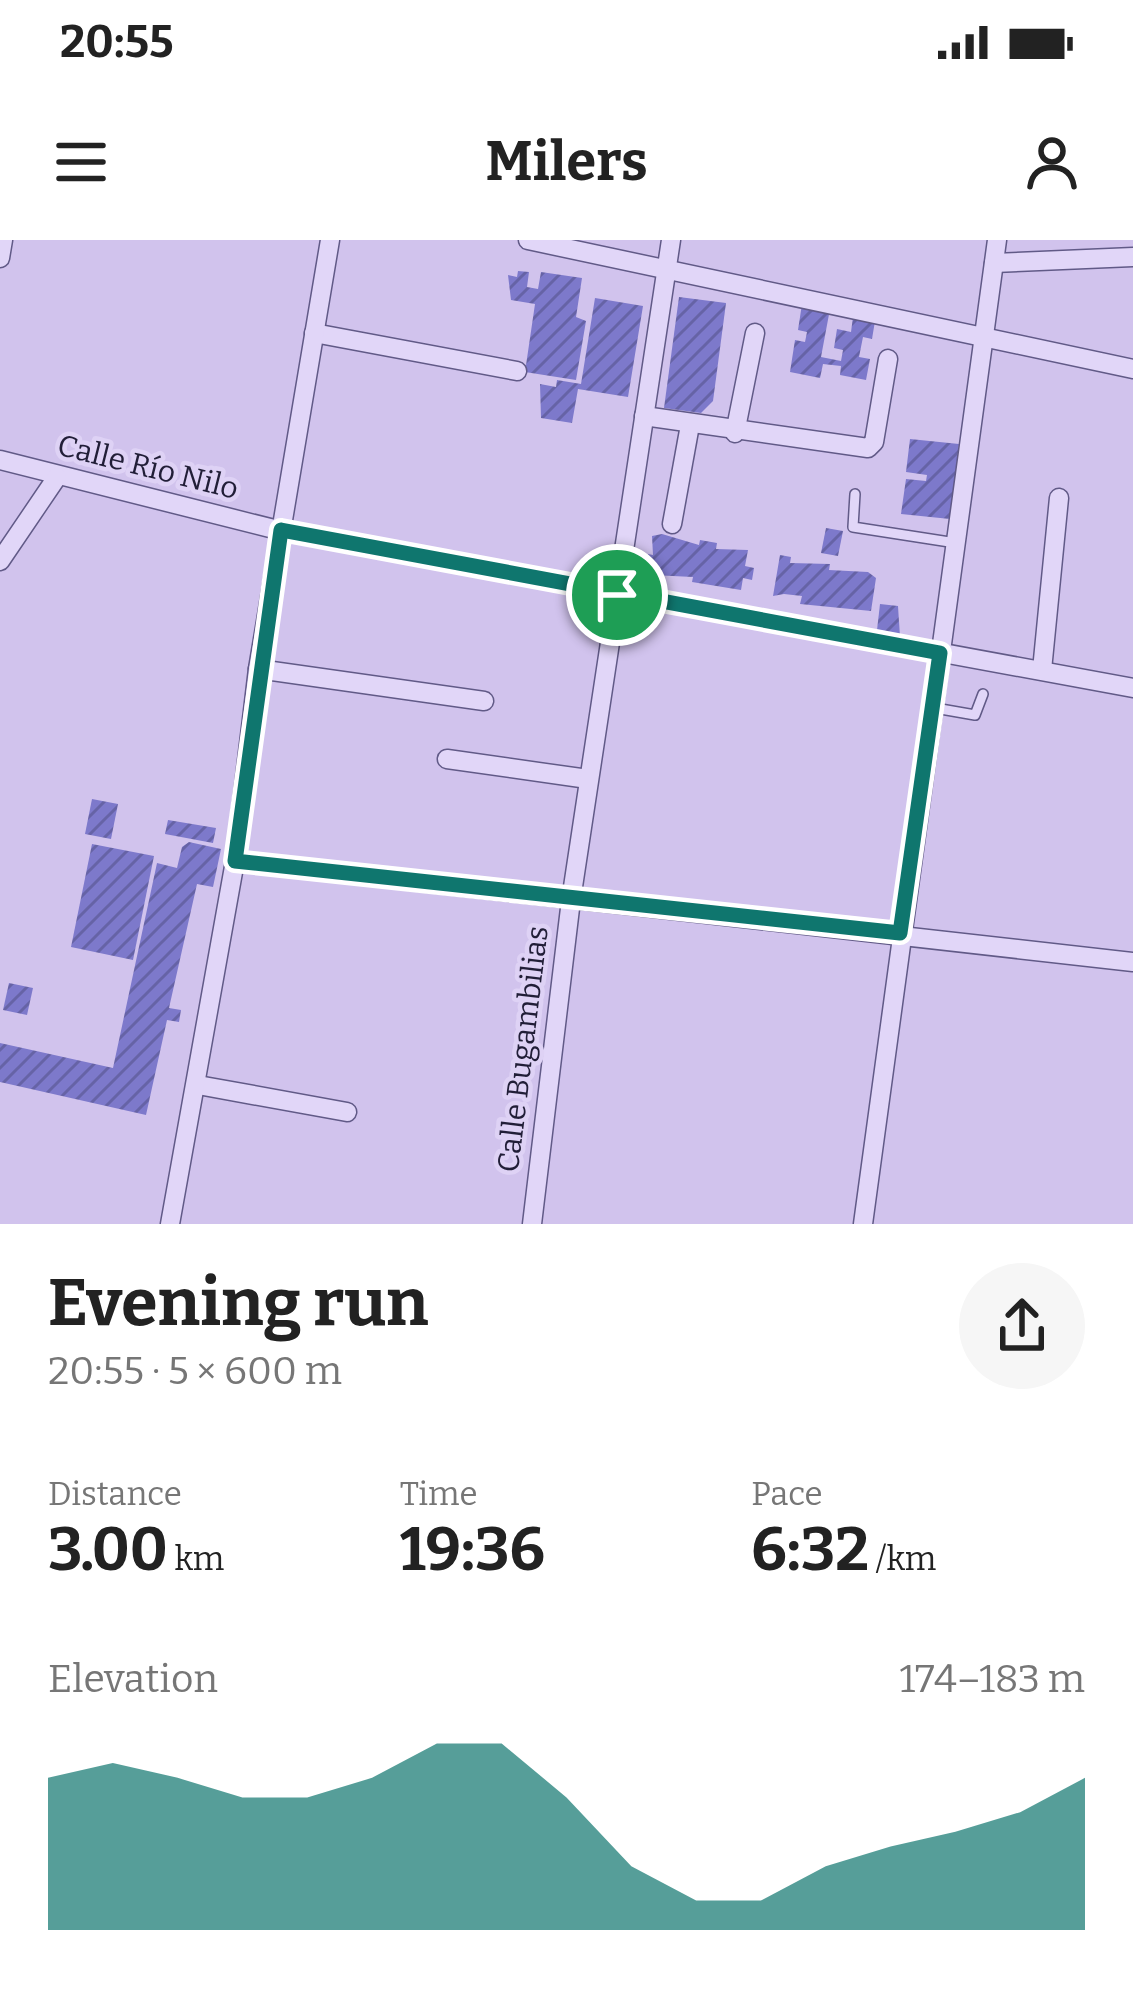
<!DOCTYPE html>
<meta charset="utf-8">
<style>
body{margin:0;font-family:Bitter,serif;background:#f6f6f6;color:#222;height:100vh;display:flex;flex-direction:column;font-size:45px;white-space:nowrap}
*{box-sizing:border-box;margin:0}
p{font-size:39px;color:#767676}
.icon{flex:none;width:66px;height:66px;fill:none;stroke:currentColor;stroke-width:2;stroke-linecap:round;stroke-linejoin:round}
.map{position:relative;height:984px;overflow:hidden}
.panel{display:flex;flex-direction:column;background:#fff;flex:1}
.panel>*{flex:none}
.pin{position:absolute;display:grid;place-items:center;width:102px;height:102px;color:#fff;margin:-51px;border:6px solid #fff;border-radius:50%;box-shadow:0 3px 12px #0007}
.round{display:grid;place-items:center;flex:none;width:126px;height:126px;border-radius:63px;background:#f6f6f6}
.overview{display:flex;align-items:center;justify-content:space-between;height:204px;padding:0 48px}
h1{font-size:66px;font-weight:700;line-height:90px}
.stats{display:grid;grid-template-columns:repeat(3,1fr);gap:18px;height:204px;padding:12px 48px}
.stats div{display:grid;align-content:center}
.stats b{font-size:60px;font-weight:700}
.stats small{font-size:33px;font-weight:400}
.stats p{font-size:33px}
.chart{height:336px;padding:24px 48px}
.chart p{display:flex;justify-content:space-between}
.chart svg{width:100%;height:216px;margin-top:12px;fill:#0f766e;opacity:.7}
.status{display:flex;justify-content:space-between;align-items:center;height:84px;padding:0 60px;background:#fff;direction:ltr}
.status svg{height:33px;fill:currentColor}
header{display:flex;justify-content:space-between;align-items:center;height:156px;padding:0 48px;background:#fff;font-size:54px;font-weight:700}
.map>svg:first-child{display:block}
.building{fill:url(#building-hatch)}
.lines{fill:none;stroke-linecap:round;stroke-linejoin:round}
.service-casing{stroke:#615a87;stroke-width:12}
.minor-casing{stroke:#615a87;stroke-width:21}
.service{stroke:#e1d6f8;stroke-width:9}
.minor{stroke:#e1d6f8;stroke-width:18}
.route-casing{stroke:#fff;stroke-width:24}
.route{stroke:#0f766e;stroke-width:15}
.labels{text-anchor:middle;stroke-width:9;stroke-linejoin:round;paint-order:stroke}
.street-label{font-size:30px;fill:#211e37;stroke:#ded2f5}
</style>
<div class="status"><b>20:55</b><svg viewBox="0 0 49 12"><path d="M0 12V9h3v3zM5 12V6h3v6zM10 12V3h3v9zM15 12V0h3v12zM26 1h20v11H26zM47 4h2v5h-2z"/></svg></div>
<header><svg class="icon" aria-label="menu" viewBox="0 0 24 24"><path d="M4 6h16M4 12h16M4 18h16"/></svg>Milers<svg class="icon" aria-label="person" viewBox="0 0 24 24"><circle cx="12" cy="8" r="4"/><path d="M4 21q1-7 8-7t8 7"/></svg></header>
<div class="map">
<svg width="1133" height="984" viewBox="0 0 1133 984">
<defs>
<pattern id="building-hatch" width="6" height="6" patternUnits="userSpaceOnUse" patternTransform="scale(3)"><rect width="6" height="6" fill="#7d79cb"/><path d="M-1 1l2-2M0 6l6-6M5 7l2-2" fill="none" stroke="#6663a6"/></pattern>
</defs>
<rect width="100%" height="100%" fill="#d1c3ed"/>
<!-- building -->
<g class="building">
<path d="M 518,31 L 529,32 L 527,47 L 538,49 L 541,32 L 582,38 L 576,77 L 586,81 L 576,140 L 525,132 L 535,64 L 511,60 L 508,35 L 517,37 Z"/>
<path d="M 679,57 L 726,63 L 713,161 L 701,173 L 664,168 Z"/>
<path d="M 595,58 L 643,66 L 628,157 L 578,149 L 572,183 L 541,178 L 540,144 L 556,147 L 557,140 L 581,144 Z"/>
<path d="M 802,64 L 830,69 L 821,117 L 841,121 L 843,110 L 834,108 L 837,89 L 851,92 L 853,77 L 875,81 L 872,99 L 863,97 L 859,117 L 870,119 L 866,140 L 840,135 L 841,126 L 823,124 L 820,138 L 790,132 L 795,100 L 805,102 L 807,92 L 798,90 Z"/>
<path d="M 910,199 L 959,204 L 950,279 L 901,274 L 906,239 L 926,241 L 927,235 L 906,232 Z"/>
<path d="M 826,288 L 843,291 L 838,316 L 821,313 Z"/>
<path d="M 662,294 L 699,305 L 700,300 L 717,303 L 716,309 L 748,310 L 745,326 L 754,328 L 752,340 L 743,338 L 741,350 L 692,342 L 693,337 L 652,335 L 646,330 L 648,314 L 653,315 L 652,296 Z"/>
<path d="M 780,315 L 791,317 L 790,323 L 830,324 L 829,330 L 868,332 L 876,338 L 871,371 L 800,364 L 802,356 L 784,354 L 773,356 Z"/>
<path d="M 880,364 L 898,366 L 900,397 L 877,390 Z"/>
<path d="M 92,559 L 118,564 L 111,599 L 85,594 Z"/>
<path d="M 168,580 L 216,588 L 213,603 L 165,594 Z"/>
<path d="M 189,602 L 221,609 L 213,647 L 197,644 L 169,768 L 181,770 L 179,782 L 167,780 L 146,875 L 0,842 L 0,803 L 113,828 L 157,623 L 177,628 L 182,607 Z"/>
<path d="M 92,604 L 154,616 L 133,720 L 71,707 Z"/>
<path d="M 9,743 L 33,748 L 27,775 L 3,770 Z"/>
</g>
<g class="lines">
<!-- service casing -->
<g class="service-casing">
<g id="service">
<path d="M 855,254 L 853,287 L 956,303"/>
<path d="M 935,468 L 975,475 L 983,454"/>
</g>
</g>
<!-- minor casing -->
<g class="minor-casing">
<g id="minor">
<path d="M 528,0 L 1133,129"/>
<path d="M 0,18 L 3,0"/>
<path d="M 994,23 L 1133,17"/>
<path d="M 314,93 L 517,131"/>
<path d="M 644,176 L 868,208 L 874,202 L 888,119"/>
<path d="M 735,193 L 755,93"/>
<path d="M 0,220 L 282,291 L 1133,448"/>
<path d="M 672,284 L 690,185"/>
<path d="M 0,321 L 57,237"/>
<path d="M 258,429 L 484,461"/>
<path d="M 1042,430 L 1059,258"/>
<path d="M 447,519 L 588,539"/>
<path d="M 235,621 L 1133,722"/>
<path d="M 198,845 L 347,872"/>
<path d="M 170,984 L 235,621 L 258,429 L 330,0"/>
<path d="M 532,984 L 571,660 L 671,0"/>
<path d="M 863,984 L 997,0"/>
</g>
</g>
<!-- service -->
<use href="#service" class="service"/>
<!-- minor -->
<use href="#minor" class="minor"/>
</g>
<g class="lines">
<!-- route casing -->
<g class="route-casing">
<path id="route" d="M 281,290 L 940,413 L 900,693 L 235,621 Z"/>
</g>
<!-- route -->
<use href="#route" class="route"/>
</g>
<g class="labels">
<!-- street labels -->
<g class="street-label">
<text transform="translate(148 227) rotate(14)" y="10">Calle Río Nilo</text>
<text transform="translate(523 809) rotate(-83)" y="10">Calle Bugambilias</text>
</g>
</g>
</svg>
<div class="pin" style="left:617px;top:355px;background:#1e9e55"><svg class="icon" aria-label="arrive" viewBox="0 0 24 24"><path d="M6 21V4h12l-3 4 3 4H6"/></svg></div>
</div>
<section class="panel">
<div class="overview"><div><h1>Evening run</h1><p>20:55 · 5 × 600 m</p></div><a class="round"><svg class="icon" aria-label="share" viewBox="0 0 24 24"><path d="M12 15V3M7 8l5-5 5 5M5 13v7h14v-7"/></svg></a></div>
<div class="stats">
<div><p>Distance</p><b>3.00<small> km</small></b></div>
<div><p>Time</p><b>19:36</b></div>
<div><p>Pace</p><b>6:32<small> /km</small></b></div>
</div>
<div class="chart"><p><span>Elevation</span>174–183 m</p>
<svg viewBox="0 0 160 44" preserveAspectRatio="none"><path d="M0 44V13L10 10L20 13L30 17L40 17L50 13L60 6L70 6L80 17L90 31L100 38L110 38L120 31L130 27L140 24L150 20L160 13V44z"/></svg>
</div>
</section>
